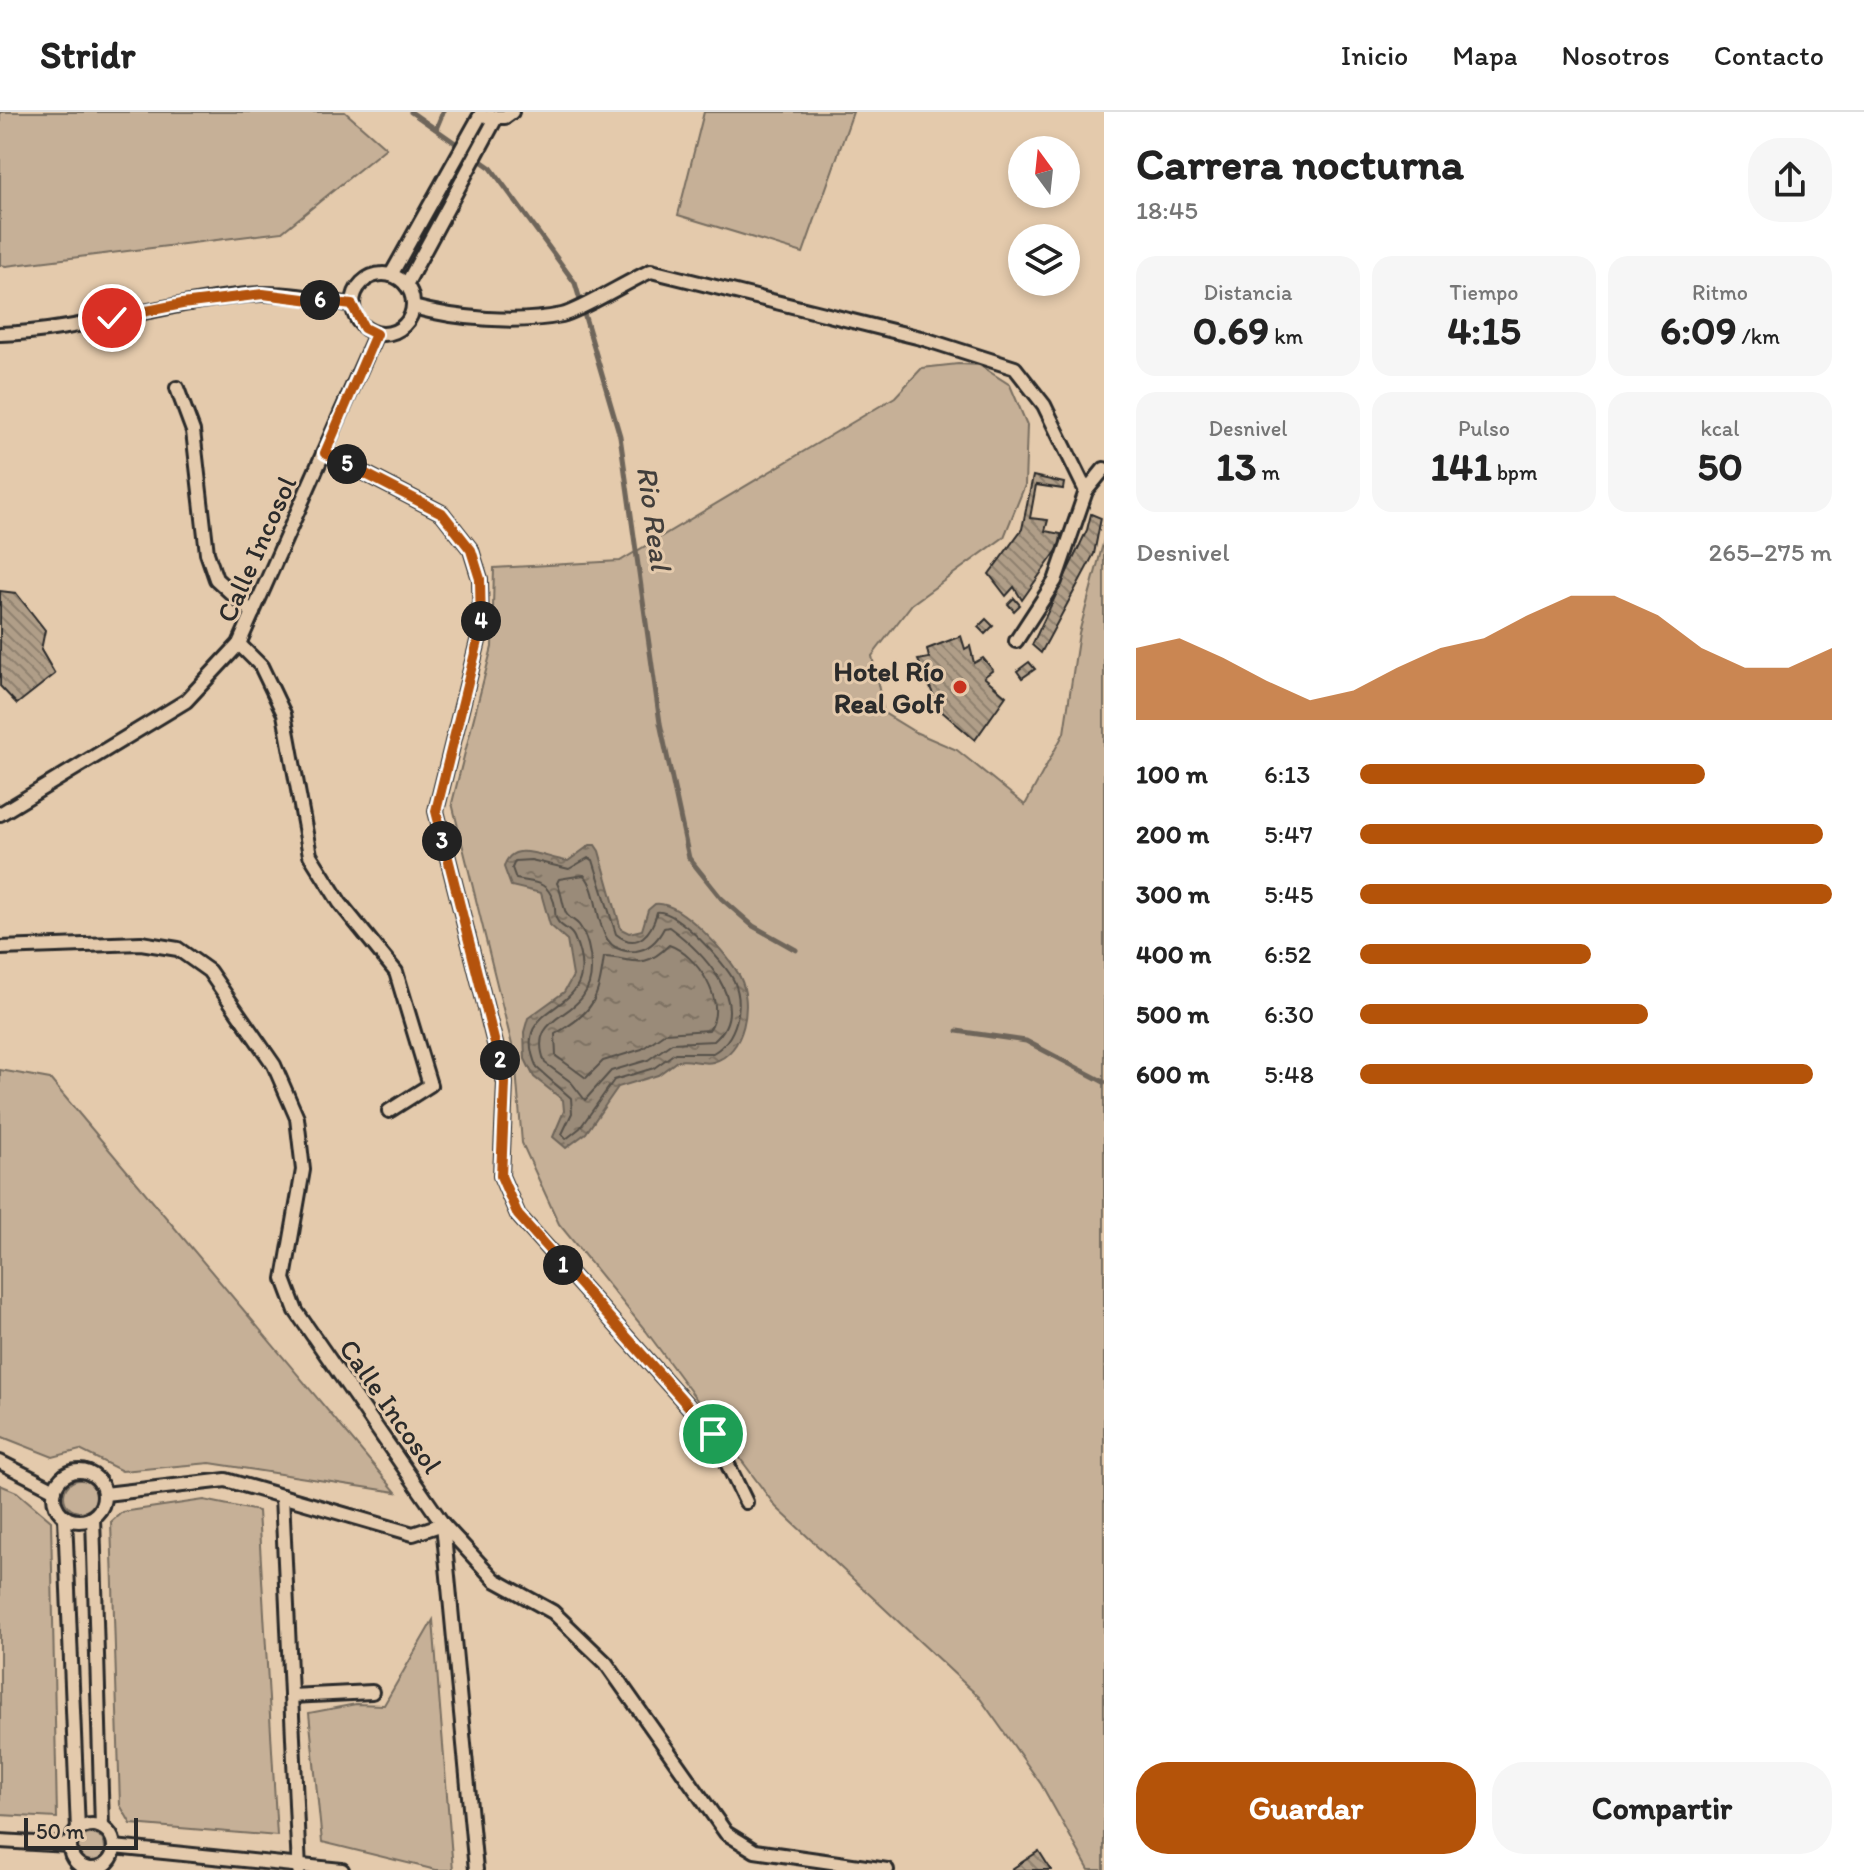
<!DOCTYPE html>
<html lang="es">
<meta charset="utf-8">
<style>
body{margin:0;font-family:Itim,sans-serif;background:#f6f6f6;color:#222;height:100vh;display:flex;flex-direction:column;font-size:30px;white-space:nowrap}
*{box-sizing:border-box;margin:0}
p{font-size:26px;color:#767676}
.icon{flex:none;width:44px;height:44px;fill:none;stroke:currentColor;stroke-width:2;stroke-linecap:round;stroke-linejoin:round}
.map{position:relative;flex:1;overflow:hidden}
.side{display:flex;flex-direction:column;background:#fff;width:760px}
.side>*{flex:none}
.needle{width:52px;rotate:345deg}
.tools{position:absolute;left:1008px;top:24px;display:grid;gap:16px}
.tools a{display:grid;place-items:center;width:72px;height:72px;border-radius:50%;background:#fff;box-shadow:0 4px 12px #0003;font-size:40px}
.scale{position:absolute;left:24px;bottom:20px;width:114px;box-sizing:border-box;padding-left:8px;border:4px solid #2b2b2b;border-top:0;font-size:22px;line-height:28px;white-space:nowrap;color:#2b2b2b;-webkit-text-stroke:6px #e4caac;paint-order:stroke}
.pin{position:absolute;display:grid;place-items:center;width:68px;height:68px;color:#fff;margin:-34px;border:4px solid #fff;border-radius:50%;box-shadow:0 2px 8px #0007}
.km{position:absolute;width:40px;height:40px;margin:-20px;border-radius:50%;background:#222;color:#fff;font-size:22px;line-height:40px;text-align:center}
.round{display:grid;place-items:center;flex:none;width:84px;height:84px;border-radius:32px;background:#f6f6f6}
.head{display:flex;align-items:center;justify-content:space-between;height:136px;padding:0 32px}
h1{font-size:44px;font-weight:800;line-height:60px}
.figures{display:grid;grid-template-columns:repeat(3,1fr);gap:12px;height:136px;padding:8px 32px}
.figures div{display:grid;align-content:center;border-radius:20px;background:#f6f6f6;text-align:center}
.figures b{font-size:40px;font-weight:800}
.figures small{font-size:22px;font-weight:400}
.figures p{font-size:22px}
.chart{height:224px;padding:16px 32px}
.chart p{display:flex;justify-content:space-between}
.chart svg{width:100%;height:144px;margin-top:8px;fill:#b45309;opacity:.7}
.action{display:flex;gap:16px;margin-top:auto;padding:16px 32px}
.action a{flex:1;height:92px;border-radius:32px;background:#b45309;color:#fff;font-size:32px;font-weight:800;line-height:92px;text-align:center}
.action a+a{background:#f6f6f6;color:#222}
ul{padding:0 32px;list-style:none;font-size:26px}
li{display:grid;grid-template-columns:128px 96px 1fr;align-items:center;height:60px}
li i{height:20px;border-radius:10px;background:#b45309}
header{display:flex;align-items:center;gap:48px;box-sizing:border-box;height:112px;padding:0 40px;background:#fff;border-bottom:2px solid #e0e0e0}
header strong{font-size:38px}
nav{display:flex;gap:44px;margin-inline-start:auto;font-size:28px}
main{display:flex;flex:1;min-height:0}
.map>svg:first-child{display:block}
.green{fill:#c6b097;stroke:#786e61;stroke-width:2}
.water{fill:url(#water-ripples);stroke:#6e655a;stroke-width:2}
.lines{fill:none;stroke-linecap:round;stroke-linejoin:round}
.shore{stroke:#57514a;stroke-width:2}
.stream{stroke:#6e655a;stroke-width:5}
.building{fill:url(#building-back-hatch);stroke:#2b2b2b;stroke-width:2}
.minor-casing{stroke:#2b2b2b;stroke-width:18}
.minor{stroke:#e4caac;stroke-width:12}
.route-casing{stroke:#fff;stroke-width:16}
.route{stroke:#b45309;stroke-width:10}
.poi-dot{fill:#c8321e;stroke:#e4caac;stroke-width:3}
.labels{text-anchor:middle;stroke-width:6;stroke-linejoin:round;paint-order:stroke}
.street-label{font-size:28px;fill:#2b2b2b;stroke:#e4caac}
.poi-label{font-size:28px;font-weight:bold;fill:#2b2b2b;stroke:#e4caac;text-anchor:end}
.water-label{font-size:30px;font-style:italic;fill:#413e3b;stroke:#e4caac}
</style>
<header>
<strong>Stridr</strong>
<nav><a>Inicio</a><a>Mapa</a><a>Nosotros</a><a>Contacto</a></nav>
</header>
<main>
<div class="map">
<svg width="1104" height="1758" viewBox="0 0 1104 1758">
<defs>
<pattern id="water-ripples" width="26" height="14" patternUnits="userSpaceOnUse" patternTransform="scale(2)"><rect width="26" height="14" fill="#9a8b79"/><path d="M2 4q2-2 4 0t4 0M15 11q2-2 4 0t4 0" fill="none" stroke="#7e7263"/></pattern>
<pattern id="building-back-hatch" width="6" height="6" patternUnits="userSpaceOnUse" patternTransform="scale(2)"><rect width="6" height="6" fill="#b09e88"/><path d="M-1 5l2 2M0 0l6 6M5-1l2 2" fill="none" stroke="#8f816f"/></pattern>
</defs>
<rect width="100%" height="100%" fill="#e4caac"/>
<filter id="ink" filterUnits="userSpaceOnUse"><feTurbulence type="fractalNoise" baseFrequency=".0125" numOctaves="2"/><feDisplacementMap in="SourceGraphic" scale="16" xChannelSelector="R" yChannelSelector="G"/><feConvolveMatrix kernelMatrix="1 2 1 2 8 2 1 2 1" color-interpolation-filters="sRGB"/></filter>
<g filter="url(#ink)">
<!-- green -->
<g class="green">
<path d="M 0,0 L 345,0 L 386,36 L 282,120 L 6,154 L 0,153 Z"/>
<path d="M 704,0 L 853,0 L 803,141 L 678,103 Z"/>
<path d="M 958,252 L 979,253 L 1010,273 L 1027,313 L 1025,373 L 1004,425 L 912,492 L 872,544 L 884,601 L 915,620 L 957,638 L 1025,693 L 1064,621 L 1079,521 L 1104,428 L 1104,1758 L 1089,1758 L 1041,1672 L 979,1585 L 776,1395 L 646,1219 L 559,1112 L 522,1031 L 515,945 L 452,691 L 492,535 L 494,456 L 620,449 L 895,285 L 922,256 Z"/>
<path d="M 0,958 L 50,967 L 396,1380 L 210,1351 L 122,1359 L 80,1338 L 53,1345 L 0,1324 Z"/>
<circle cx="80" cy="1384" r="16"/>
<path d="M 0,1373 L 17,1380 L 51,1409 L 57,1706 L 0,1703 Z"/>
<path d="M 204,1388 L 258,1399 L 277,1724 L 131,1712 L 120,1693 L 111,1410 L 122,1400 Z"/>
<path d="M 433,1508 L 453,1758 L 436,1758 L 322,1730 L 309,1601 L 356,1592 L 384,1593 Z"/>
<circle cx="91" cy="1736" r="14"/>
</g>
<!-- water -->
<path class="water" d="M 590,733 L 595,733 L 599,739 L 621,817 L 629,821 L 642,818 L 648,798 L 655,792 C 680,788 730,844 740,865 C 753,891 745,942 713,950 C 702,953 689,946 677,949 L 658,963 L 618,975 L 586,1021 L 566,1036 L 553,1025 L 564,999 L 563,988 L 534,965 L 525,947 L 524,920 L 528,906 L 564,880 L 573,864 L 567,828 L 550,813 L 541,781 L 511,774 L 504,755 C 512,725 548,748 568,749 Z"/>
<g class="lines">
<!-- shore -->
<g class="shore">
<path d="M 588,746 L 593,748 L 616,822 C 638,840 652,820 657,800 C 676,797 726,852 734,869 C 745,894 736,928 713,941 L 675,941 L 654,956 L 614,968 L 580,1016 L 566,1027 L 562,1022 L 572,1001 L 571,986 L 537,956 C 504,882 610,909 574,825 C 570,816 561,816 557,808 C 554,804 556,796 554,790 C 547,768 534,771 516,767 L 512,756 L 515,749 L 531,748 L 569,757 Z"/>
<path d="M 584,763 C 604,784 590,844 636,839 C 650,837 658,828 664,816 L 669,815 C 699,837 756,892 714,929 L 672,931 L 648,948 L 611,959 L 585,988 L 571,970 L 545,951 C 524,896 593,911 591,855 C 591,841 587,824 579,813 C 575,808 568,806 566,801 C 562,791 562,781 557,771 L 559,767 Z"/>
<path d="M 669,833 C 696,842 729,890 709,918 L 665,921 L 642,937 L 603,949 L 586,966 L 556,944 L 555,922 C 594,900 598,888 604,845 C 633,846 642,860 669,833 Z"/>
</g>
<!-- stream -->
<g class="stream">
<path d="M 411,0 L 491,56 L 575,171 L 620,324 L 660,611 L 689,746 L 721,786 L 753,814 L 796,838"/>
<path d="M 436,17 L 443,0"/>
<path d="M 957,919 L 1026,929 L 1104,970"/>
</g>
</g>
<!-- building -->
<g class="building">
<path d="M 1033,364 L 1064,371 L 1063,377 L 1036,373 L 1030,406 L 1048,408 L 1045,419 L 1061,422 L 1060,434 L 1022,488 L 1014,475 L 1006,484 L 989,462 L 1022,417 Z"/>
<path d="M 1091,402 L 1101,406 L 1094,442 L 1041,541 L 1032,533 L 1087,418 Z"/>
<path d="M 0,479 L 16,481 L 45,518 L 41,538 L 55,562 L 17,592 L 0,574 Z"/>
<path d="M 1014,486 L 1020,493 L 1014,499 L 1008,492 Z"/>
<path d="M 986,507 L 993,514 L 985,522 L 978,515 Z"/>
<path d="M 961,524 L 965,537 L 970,534 L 974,551 L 983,546 L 993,558 L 984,565 L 1006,584 L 975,628 L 940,598 L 918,548 L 929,546 L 927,537 Z"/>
<path d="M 1029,550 L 1035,557 L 1022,566 L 1017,559 Z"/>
<path d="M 1039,1739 L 1051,1758 L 1013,1758 L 1012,1757 Z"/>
</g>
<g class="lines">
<!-- minor casing -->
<g class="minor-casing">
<g id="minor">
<path d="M 488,5 L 505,5 L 512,0"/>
<circle cx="383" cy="192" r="30"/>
<path d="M 391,163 L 481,2"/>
<path d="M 406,173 L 496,6"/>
<path d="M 413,195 C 457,207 517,212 562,203 C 580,199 630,168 651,159 L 921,226 L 1015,256 L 1044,293 L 1086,379"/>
<path d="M 0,222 C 88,219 173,187 261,182 C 291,181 323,188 352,193"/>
<path d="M 177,276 L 193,319 L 207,441 L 216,467 L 253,501"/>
<path d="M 325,341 L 442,401 L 471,438 L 480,467 L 481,517 L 436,699 L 505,971 L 501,1064 L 518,1103 L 713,1322 L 746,1390"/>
<path d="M 1016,529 L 1055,469 L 1086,379 L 1104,357"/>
<path d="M 239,532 L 261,554 L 284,602 L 310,743 L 340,791 L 396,860 L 430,973 L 389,999"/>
<path d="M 0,702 L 186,589 L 239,532 L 376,222"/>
<path d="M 0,836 L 141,831 L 178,837 L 209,859 L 274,953 L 297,1006 L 303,1058 L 284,1167 L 296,1199 L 443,1412 L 495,1468 L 553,1500 L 606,1551 L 726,1721 L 755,1739 L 887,1758"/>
<path d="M 0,1350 L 55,1378"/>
<circle cx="79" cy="1384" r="25"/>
<path d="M 105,1382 L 226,1368 L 413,1422 L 443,1412 L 476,1758"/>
<path d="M 282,1384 L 299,1758"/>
<path d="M 65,1405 L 78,1718"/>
<path d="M 93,1405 L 102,1715"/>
<path d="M 291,1584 L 372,1580"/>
<circle cx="92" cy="1735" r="22"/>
<path d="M 0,1729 L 69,1733"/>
<path d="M 114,1735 L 342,1758"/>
</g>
</g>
<!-- minor -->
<use href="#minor" class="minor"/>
</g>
</g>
<g class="lines" filter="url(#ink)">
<!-- route casing -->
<g class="route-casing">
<path id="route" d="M 112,206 L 182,192 L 263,182 L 352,193 L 364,216 L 376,222 L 325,341 L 442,401 L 471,438 L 480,467 L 481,517 L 436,699 L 505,971 L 501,1064 L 518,1103 L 713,1322"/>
</g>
<!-- route -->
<use href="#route" class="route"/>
</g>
<!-- markers -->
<circle class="poi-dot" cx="960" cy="575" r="8"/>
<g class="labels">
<!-- street labels -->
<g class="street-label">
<text transform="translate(256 437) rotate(-66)" y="10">Calle Incosol</text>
<text transform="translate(391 1294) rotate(55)" y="10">Calle Incosol</text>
</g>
<!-- poi labels -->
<g class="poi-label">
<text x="944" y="569">Hotel Río<tspan x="944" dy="32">Real Golf</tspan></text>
</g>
<!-- water labels -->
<g class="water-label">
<text transform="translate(654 406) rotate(82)" y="10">Rio Real</text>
</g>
</g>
</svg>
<div class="tools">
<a><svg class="needle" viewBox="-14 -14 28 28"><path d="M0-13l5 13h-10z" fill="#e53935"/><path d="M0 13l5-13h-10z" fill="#767676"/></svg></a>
<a><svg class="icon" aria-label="layers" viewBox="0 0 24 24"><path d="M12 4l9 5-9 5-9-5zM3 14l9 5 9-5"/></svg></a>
</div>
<div class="scale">50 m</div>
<div class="pin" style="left:713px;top:1322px;background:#1e9e55"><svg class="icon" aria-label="arrive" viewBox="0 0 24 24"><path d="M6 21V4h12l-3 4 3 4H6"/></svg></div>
<div class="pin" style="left:112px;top:206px;background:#d93025"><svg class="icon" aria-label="check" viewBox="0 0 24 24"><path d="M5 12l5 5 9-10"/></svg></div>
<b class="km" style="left:563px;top:1153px">1</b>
<b class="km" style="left:500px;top:948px">2</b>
<b class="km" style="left:442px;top:729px">3</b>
<b class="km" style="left:481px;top:509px">4</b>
<b class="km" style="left:347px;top:352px">5</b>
<b class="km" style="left:320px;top:188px">6</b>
</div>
<section class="side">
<div class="head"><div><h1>Carrera nocturna</h1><p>18:45</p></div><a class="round"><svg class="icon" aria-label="share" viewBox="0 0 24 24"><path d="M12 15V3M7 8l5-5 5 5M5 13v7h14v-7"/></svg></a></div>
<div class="figures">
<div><p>Distancia</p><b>0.69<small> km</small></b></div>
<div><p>Tiempo</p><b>4:15</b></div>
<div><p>Ritmo</p><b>6:09<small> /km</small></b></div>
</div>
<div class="figures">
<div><p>Desnivel</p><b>13<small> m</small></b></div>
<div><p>Pulso</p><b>141<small> bpm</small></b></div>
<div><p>kcal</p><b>50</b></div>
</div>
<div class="chart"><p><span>Desnivel</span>265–275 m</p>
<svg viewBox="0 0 160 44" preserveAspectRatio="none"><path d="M0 44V22L10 19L20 25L30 32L40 38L50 35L60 28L70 22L80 19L90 12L100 6L110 6L120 12L130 22L140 28L150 28L160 22V44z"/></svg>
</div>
<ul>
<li><b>100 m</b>6:13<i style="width:73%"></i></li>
<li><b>200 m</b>5:47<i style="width:98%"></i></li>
<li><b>300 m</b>5:45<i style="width:100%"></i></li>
<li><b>400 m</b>6:52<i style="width:49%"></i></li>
<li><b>500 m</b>6:30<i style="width:61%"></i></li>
<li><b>600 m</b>5:48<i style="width:96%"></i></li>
</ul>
<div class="action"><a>Guardar</a><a>Compartir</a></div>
</section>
</main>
